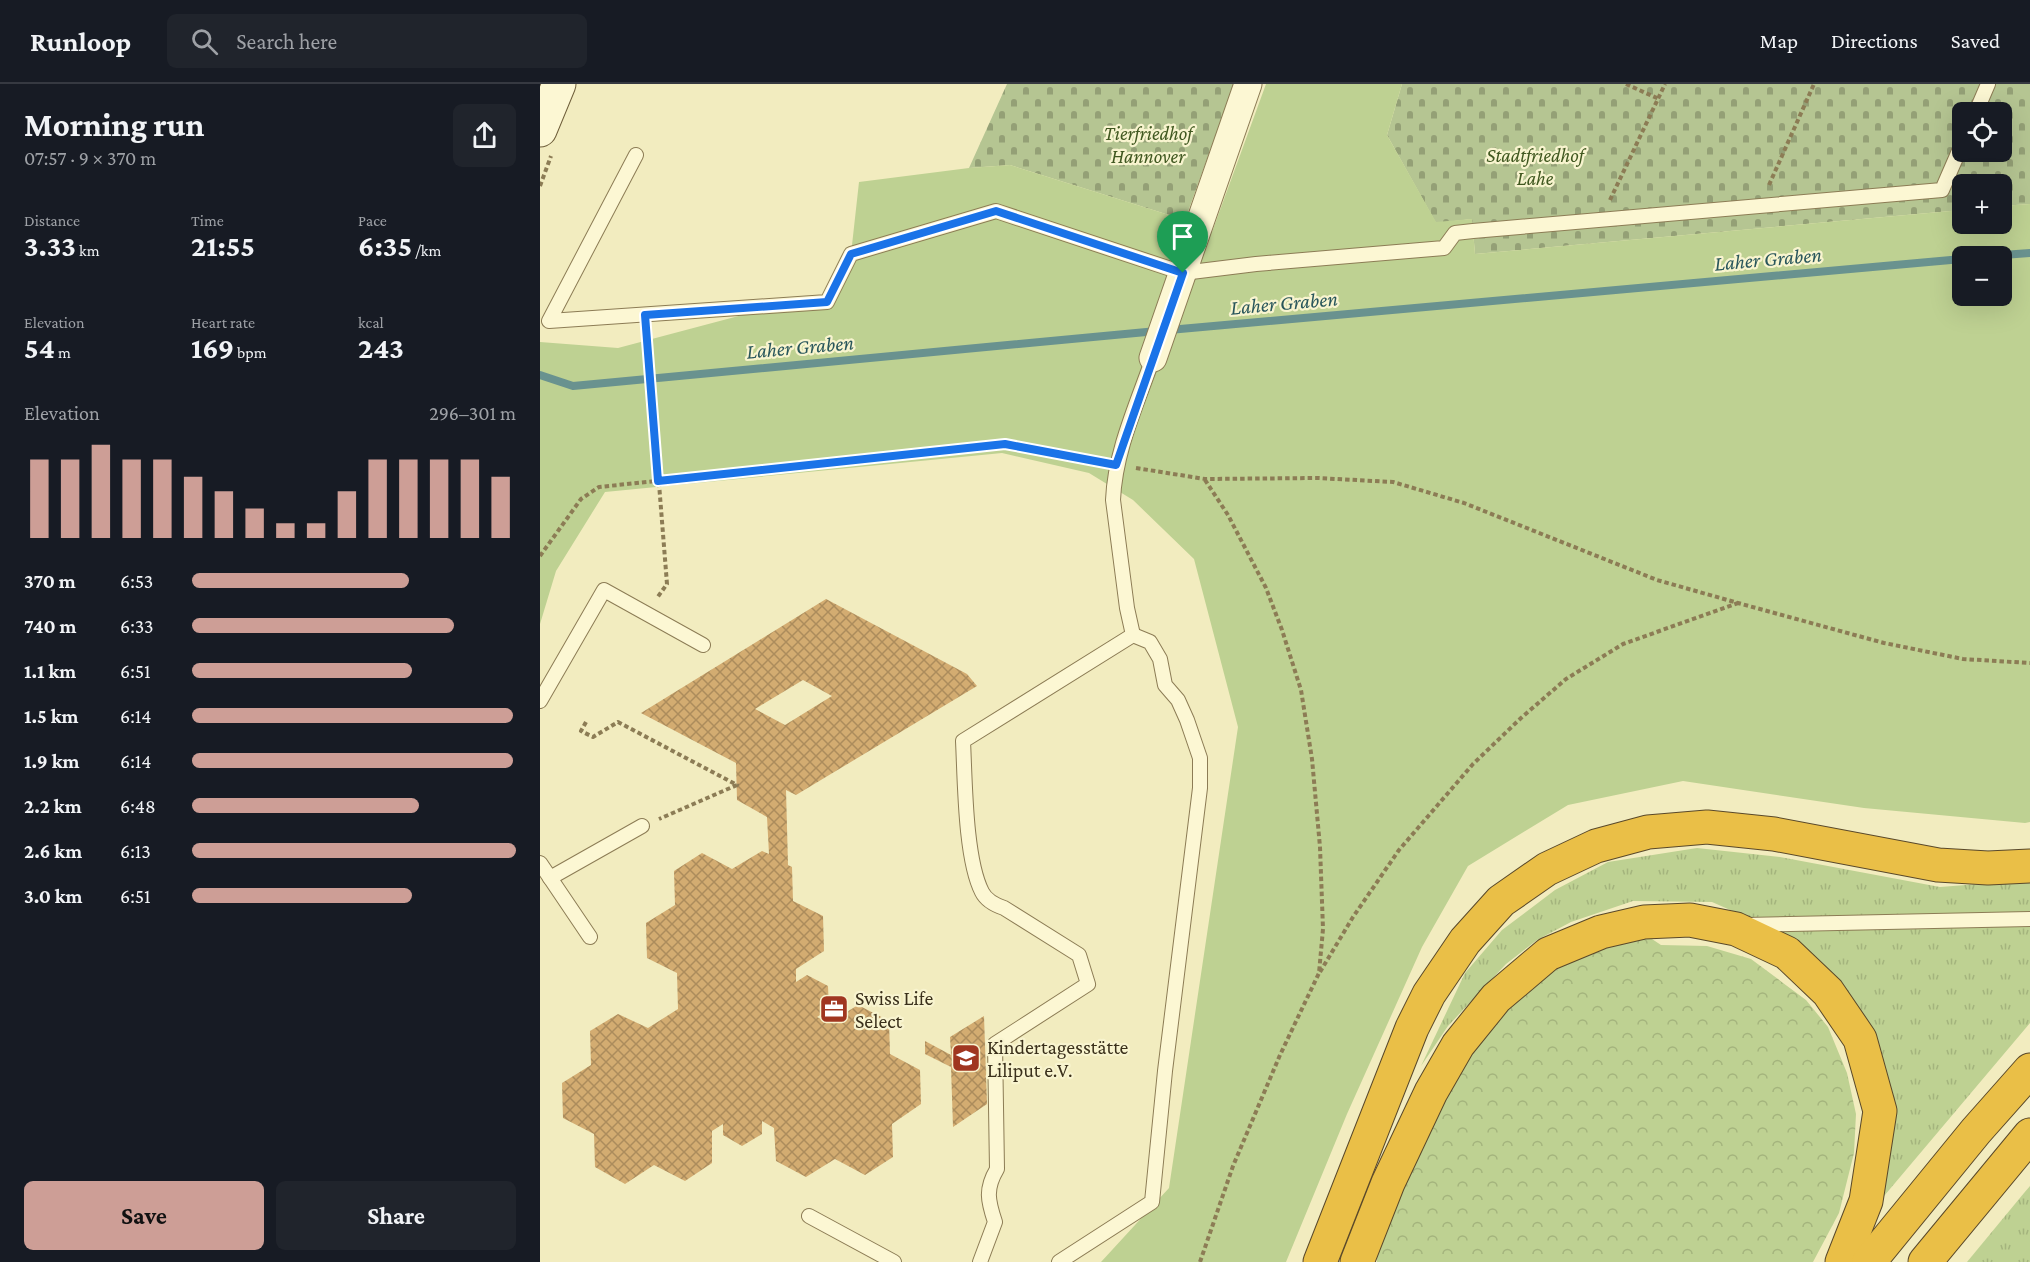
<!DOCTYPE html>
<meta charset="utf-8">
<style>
body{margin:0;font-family:"Crimson Pro",serif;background:#20242c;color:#f1f3f6;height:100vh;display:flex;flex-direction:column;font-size:22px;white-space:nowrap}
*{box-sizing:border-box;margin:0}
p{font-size:20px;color:#9ea1a6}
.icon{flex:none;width:33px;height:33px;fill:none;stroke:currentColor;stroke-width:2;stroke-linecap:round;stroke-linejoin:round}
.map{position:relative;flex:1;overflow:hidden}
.details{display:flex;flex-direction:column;background:#171b24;width:540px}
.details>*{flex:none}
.controls{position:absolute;left:1412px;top:18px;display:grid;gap:12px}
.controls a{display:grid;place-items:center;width:60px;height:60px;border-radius:9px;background:#171b24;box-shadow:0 6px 24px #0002;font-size:30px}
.pin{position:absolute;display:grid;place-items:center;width:51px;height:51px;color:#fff;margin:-62px -26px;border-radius:50% 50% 50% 0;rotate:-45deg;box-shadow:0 0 6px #0007}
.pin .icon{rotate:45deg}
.round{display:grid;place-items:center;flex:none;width:63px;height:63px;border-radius:9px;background:#20242c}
.head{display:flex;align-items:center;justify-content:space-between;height:102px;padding:0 24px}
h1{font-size:33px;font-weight:700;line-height:45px}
.stats{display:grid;grid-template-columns:repeat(3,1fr);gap:9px;height:102px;padding:6px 24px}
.stats div{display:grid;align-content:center}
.stats b{font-size:30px;font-weight:700}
.stats small{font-size:16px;font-weight:400}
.stats p{font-size:16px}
.chart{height:168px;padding:12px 24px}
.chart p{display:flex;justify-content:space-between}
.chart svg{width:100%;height:108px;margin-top:6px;stroke:#cd9e96;stroke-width:6}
.cta{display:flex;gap:12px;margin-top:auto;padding:12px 24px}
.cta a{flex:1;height:69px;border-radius:9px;background:#cd9e96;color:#111;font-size:24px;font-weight:700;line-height:69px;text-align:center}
.cta a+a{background:#20242c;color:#f1f3f6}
ul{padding:0 24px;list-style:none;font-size:20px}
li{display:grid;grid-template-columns:96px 72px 1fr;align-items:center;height:45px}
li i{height:15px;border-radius:8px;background:#cd9e96}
header{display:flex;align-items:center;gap:36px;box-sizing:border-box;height:84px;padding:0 30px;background:#171b24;border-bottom:2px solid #363941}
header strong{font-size:28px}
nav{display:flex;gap:33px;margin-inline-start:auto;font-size:21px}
.search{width:420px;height:54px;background:#20242c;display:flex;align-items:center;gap:15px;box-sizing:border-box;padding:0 21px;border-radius:9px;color:#9ea1a6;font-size:22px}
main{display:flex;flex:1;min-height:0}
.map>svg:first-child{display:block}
.grass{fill:url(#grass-tufts)}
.forest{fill:url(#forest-crowns)}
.cemetery{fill:url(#cemetery-stones);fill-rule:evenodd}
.park{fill:#bed192;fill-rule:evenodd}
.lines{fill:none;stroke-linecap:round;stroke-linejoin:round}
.stream{stroke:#69928f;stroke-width:8}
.building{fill:url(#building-cross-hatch);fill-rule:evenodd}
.lane-casing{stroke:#8c7c55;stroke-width:16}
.street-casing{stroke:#8c7c55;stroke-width:29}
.secondary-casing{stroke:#6e5d39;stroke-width:35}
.highway-casing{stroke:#59482a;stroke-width:35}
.path{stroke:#8c7c55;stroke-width:4;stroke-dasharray:4.5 3;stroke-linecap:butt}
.lane{stroke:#fcf7d3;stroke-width:14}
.street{stroke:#fcf7d3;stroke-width:27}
.secondary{stroke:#fcf7d3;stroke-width:33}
.highway{stroke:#eabf47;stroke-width:33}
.route-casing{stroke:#fff;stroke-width:12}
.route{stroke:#1a73e8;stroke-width:8}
.labels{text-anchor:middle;stroke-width:4.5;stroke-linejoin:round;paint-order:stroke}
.park-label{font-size:20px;font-style:italic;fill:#405820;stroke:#f8f4cf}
.poi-label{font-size:20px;fill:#3a301b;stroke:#f8f4cf;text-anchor:start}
.water-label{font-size:21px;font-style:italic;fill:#29565b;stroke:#f8f4cf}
</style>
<header>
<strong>Runloop</strong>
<div class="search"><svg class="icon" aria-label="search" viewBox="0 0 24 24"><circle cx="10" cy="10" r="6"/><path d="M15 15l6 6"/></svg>Search here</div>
<nav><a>Map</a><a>Directions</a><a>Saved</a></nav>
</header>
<main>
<section class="details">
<div class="head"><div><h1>Morning run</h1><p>07:57 · 9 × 370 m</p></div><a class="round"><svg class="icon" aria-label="share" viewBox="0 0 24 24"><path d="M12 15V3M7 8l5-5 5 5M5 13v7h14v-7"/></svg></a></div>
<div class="stats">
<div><p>Distance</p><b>3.33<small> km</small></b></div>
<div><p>Time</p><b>21:55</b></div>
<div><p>Pace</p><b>6:35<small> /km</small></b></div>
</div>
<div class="stats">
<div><p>Elevation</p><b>54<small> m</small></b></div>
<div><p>Heart rate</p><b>169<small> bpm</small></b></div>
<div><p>kcal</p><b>243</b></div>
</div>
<div class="chart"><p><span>Elevation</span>296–301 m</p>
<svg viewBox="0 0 160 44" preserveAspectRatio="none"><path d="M5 44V12M15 44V12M25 44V6M35 44V12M45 44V12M55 44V19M65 44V25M75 44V32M85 44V38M95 44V38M105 44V25M115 44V12M125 44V12M135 44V12M145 44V12M155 44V19"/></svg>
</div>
<ul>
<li><b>370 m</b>6:53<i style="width:67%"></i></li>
<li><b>740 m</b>6:33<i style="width:81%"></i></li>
<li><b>1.1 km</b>6:51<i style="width:68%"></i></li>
<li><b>1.5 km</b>6:14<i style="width:99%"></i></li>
<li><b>1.9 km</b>6:14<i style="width:99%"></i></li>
<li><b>2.2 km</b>6:48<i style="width:70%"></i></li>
<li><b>2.6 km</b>6:13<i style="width:100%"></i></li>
<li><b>3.0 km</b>6:51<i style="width:68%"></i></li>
</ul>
<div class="cta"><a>Save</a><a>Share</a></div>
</section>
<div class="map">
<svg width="1490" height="1178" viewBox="0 0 1490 1178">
<defs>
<pattern id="grass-tufts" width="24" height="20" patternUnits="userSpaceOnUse" patternTransform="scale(1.5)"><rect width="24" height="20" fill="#bed192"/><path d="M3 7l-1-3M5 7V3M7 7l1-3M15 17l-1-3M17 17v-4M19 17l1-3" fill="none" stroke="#a4b47d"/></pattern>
<pattern id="forest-crowns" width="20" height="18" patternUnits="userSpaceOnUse" patternTransform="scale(1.5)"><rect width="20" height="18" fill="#bed192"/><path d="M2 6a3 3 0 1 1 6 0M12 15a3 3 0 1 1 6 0" fill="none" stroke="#a4b47d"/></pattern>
<pattern id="cemetery-stones" width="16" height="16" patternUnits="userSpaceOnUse" patternTransform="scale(1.5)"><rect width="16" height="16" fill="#b5c592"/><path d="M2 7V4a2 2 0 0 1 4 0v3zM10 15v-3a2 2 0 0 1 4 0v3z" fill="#94a076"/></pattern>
<pattern id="building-cross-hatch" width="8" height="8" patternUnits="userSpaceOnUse" patternTransform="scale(1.5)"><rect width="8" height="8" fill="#d3ac71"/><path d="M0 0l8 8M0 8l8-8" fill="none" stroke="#ac8c5c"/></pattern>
</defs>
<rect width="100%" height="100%" fill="#f2ecbf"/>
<!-- grass -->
<g class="grass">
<path d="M 1157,764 L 1240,773 L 1400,803 L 1490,796 L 1490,939 L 1339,1118 L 1346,1095 L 1351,1029 L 1245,850 L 1172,818 L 1093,817 L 1031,838 L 997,856 L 966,880 L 908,942 L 881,982 L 925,889 L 962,846 L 1015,806 L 1068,778 Z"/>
<path d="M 1490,1102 L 1490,1178 L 1427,1178 L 1484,1109 Z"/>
</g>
<!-- forest -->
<path class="forest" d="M 1103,849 L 1121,861 L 1167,862 L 1211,875 L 1266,916 L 1288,943 L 1307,989 L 1316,1030 L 1314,1069 L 1299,1129 L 1273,1178 L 837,1178 L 837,1160 L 914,991 L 971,917 L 1017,882 Z"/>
<!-- cemetery -->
<g class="cemetery">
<path d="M 467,0 L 694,0 L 645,136 L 470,81 L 429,84 Z"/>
<path d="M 862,0 L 1490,0 L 1490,120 L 1461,122 L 1461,100 L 1422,100 L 1422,126 L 935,170 L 932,135 L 896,139 L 847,51 ZM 1422,28 L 1461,28 L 1461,68 L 1422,68 Z"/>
</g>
<!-- park -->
<path class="park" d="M 726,0 L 862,0 L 847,51 L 896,138 L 932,135 L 935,170 L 1422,126 L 1422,140 L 1461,140 L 1461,122 L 1490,120 L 1490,738 L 1485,739 L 1324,724 L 1143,697 L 1028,721 L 928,782 L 882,863 L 807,1030 L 746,1178 L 561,1178 L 629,1104 L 698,643 L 654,475 L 593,416 L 549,389 L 462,369 L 65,408 L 16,487 L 0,540 L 0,258 L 78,264 L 240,221 L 287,218 L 311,170 L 319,98 L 429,84 L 470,81 L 645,136 L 672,148 ZM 1422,172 L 1461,172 L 1461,212 L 1422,212 Z"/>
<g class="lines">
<!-- stream -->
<g class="stream">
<path d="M 1449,172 L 1490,169"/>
<path d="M 629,246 L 1422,175"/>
<path d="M 0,291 L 33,302 L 617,247"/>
</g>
</g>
<!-- building -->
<g class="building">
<path d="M 286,515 L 427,590 L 437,602 L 256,711 L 246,706 L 248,781 L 252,783 L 253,817 L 283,832 L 284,867 L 256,885 L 256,898 L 267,891 L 288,902 L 289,925 L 277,933 L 289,939 L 318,921 L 349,937 L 350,970 L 380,986 L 381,1020 L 352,1040 L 353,1073 L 325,1091 L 295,1075 L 266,1093 L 236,1077 L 234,1044 L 222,1037 L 222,1050 L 202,1062 L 183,1051 L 183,1040 L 172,1047 L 172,1079 L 145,1097 L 114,1081 L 85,1100 L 55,1083 L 54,1050 L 23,1034 L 22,999 L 51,981 L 50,947 L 78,930 L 108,944 L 138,925 L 137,889 L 107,874 L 106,839 L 135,821 L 134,787 L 162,769 L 192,785 L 222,767 L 229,770 L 227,733 L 197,716 L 196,679 L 101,629 ZM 263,596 L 292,612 L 245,641 L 215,625 Z"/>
<path d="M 444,932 L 447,1020 L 413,1043 L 411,983 L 385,970 L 385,957 L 411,971 L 410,953 Z"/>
</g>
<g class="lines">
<!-- lane casing -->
<g class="lane-casing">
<g id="lane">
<path d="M 1436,28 L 1448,0"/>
<path d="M 96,71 L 9,237 L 287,218 L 311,170 L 456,127 L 643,189 L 716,180 L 904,164 L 915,149 L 933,147 L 1402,106 L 1422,60"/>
<path d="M 593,551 L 587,524 L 573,416 C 575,367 597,320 613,274"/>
<path d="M 0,617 L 64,506 L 163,561"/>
<path d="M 0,779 L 50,853"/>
<path d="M 10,794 L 102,742"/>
<path d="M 1206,841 L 1490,835"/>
<path d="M 269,1132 L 354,1178"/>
<path d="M 440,1178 L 455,1138 C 448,1117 445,1105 457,1085 L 455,960 L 548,900 L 539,871 L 464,824 C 455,821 446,816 442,808 C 425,775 425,696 423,657 L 593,551"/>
<path d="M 519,1178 L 612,1118 L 625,987 L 660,704 L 660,674 L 647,636 L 638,616 L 625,601 L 620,575 L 610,558 L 593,551"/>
</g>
</g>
<!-- street casing -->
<g class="street-casing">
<path id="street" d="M 613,274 L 708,0"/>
</g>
<!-- secondary casing -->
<g class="secondary-casing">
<path id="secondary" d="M 0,46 L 19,0"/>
</g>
<!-- highway casing -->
<g class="highway-casing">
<g id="highway">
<path d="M 780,1178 L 872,944 L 889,910 L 925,857 L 961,817 L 1007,785 L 1056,762 L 1108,748 L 1167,743 L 1234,750 L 1398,781 L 1448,784 L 1490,782"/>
<path d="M 817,1178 L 848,1099 L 891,1008 L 918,961 L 956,914 L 1008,870 L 1061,848 L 1104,838 L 1150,836 L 1196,845 L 1247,869 L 1288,908 L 1320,955 L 1340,1027 L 1326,1117 L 1302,1178"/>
<path d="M 1329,1178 L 1436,1047 L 1490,986"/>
<path d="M 1385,1178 L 1490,1051"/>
</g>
</g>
<!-- path -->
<g class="path">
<path d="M 1086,0 L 1119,15"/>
<path d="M 1229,101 L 1274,0"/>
<path d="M 0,102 L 11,72"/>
<path d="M 1070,116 L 1125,0"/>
<path d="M 107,249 L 127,500 L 117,514"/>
<path d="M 596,384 L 665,395 L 778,394 L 853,398 L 924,419 L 1117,496 L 1198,519 L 1344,559 L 1423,575 L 1490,579"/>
<path d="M 0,472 L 41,415 L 59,403 L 465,360 L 559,378"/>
<path d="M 46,638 L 41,647 L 53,653 L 78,638 L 197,701 L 119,735"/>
<path d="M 780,888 L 813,833 L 859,766 L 933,680 L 981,634 L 1026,595 L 1083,560 L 1198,519"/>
<path d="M 660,1178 L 693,1082 L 740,971 L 779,889 L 783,845 L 780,763 L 772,675 L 761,606 L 742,546 L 726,504 L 688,431 L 665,396"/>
</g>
<!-- lane -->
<use href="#lane" class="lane"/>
<!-- street -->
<use href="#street" class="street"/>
<!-- secondary -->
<use href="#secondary" class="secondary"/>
<!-- highway -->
<use href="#highway" class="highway"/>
</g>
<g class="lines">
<!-- route casing -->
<g class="route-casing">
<path id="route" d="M 456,127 L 643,189 L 576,381 L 465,360 L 118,397 L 105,231 L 287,218 L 311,170 Z"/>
</g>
<!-- route -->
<use href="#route" class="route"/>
</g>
<!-- icons -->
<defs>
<g id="office-square" transform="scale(1.5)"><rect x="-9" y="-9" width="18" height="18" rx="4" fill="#a03620" stroke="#f8f4cf"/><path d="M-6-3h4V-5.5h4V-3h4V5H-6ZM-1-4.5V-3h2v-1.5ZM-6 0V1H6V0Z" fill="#fff"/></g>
<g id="school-square" transform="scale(1.5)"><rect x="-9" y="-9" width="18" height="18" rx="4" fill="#a03620" stroke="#f8f4cf"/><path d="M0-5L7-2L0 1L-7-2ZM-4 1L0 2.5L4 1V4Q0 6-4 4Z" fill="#fff"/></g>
</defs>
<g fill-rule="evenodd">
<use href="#office-square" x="294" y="925"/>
<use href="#school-square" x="426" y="974"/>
</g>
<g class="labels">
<!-- park labels -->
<g class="park-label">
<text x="608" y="56">Tierfriedhof<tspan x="608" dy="23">Hannover</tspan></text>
<text x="995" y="78">Stadtfriedhof<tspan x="995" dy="23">Lahe</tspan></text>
</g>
<!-- poi labels -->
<g class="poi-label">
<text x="315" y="921">Swiss Life<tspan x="315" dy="23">Select</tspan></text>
<text x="447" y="970">Kindertagesstätte<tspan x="447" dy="23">Liliput e.V.</tspan></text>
</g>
<!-- water labels -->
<g class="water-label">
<text transform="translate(1228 175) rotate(-5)" y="7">Laher Graben</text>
<text transform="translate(744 219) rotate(-5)" y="7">Laher Graben</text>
<text transform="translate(260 263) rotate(-5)" y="7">Laher Graben</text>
</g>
</g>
</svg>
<div class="controls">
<a><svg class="icon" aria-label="locate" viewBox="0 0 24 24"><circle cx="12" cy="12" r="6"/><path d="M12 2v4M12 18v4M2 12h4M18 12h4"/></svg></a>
<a>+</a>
<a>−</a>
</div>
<div class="pin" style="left:643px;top:189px;background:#1e9e55"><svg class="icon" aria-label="arrive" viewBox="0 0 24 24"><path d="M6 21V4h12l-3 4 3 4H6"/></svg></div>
</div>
</main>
